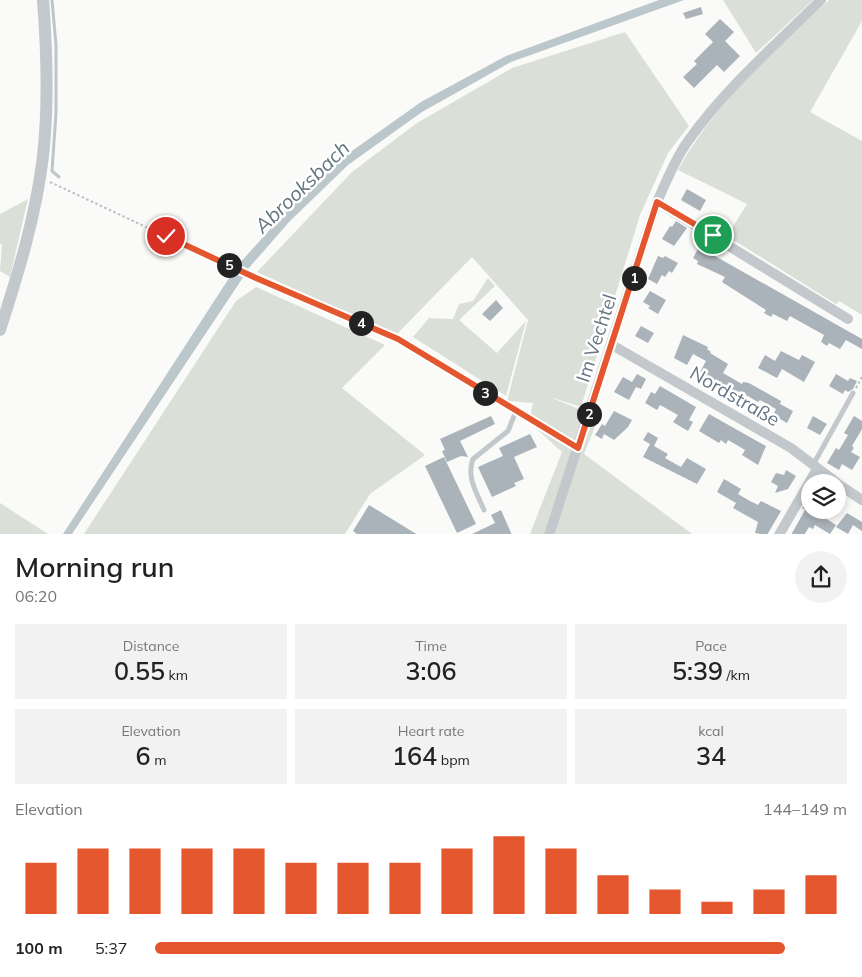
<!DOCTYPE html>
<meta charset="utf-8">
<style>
body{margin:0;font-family:Mulish,sans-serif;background:#f2f2f2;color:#222;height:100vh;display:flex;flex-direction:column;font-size:19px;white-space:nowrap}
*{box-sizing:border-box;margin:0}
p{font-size:16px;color:#767676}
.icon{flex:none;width:28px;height:28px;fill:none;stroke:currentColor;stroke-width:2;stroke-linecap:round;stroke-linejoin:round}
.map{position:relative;height:534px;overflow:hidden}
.drawer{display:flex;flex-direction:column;background:#fff;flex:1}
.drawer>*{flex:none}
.fabs{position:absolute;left:801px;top:474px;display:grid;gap:10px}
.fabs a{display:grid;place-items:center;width:45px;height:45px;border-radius:50%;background:#fff;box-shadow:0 2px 8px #0003;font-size:25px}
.pin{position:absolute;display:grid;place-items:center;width:42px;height:42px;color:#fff;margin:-21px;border:2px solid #fff;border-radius:50%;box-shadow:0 1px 5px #0007}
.km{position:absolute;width:25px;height:25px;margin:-12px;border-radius:50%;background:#222;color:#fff;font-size:14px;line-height:25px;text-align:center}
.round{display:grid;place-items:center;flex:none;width:52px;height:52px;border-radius:26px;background:#f2f2f2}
.summary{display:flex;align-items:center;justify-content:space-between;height:85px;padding:0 15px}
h1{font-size:28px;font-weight:600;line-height:38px}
.metrics{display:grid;grid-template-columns:repeat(3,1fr);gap:8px;height:85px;padding:5px 15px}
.metrics div{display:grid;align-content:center;border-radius:0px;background:#f2f2f2;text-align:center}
.metrics b{font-size:25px;font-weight:600}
.metrics small{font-size:14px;font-weight:400}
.metrics p{font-size:14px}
.chart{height:140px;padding:10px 15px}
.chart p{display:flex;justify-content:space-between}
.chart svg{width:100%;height:90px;margin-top:5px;stroke:#e4572e;stroke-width:6}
ul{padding:0 15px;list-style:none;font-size:16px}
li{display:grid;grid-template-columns:80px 60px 1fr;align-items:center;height:38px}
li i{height:12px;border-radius:6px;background:#e4572e}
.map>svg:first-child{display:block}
.green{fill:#dadfd7}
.water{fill:#bbc7cb}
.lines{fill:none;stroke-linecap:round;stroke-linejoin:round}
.stream{stroke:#bbc7cb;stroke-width:3}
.building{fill:#aab3b9}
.path{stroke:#bbbfc2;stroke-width:2;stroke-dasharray:2.5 2.5;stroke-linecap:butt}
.service{stroke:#c3c8cc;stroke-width:5}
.minor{stroke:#c3c8cc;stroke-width:10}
.tertiary{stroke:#c3c8cc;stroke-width:12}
.route-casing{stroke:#fff;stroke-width:10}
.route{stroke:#e4572e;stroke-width:6}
.labels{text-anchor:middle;stroke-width:5;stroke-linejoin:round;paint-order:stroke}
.street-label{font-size:19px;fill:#657683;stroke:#fff}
.water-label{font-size:20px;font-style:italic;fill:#60757c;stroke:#fff}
</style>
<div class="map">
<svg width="862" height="535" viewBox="0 0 862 535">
<rect width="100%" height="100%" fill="#fafaf8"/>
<!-- green -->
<g class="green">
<path d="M 723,0 L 813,0 L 756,53 Z"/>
<path d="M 829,0 L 862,0 L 862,21 L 810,112 L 862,141 L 862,315 L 839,301 L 836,304 L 727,236 L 747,204 L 678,170 C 712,106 776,50 829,0 Z"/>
<path d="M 625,32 L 689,126 L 668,153 L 640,215 L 581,407 L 547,396 L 599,417 L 584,454 L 692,534 L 530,534 L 562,452 L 529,422 L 533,403 L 507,401 L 528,320 L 472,257 L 396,335 L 257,272 L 352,172 L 417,123 L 512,68 Z"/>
<path d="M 28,199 L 10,277 L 0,271 L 2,244 L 0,244 L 0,214 Z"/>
<path d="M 488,278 L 495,286 L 459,320 L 497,353 L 526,321 L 506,396 L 413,337 L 429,318 L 453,319 L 459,304 L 473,301 Z"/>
<path d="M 256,287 L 385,345 L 342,388 L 425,455 L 370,494 L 345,534 L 84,534 L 236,301 Z"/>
<path d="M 0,503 L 48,534 L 0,534 Z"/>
</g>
<!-- water -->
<g class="water">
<path d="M 659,0 L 684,0 L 511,62 L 422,112 L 348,165 L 290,221 L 248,269 L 238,265 L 283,215 L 342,158 L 421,102 L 506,56 Z"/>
<path d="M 233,272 L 244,276 L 72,534 L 63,534 Z"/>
</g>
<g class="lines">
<!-- stream -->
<g class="stream">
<path d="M 52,0 L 56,45 L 56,113 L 52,171 L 59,177"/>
<path d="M 237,276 L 246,265"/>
</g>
</g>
<!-- building -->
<g class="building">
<path d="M 701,7 L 703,14 L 686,19 L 683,13 Z"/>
<path d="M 720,19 L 734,32 L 725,41 L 740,56 L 724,72 L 717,65 L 694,88 L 683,77 L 697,64 L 694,61 L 713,42 L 705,34 Z"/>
<path d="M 687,189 L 706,200 L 700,211 L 681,200 Z"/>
<path d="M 676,221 L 687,228 L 674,246 L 662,239 L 670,226 L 672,227 Z"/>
<path d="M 699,247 L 862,339 L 862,349 L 846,340 L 840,349 L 829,343 L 827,346 L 821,342 L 824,335 L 790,316 L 787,321 L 773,314 L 771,317 L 764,313 L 766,310 L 722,282 L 725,277 L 697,264 L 698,261 L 693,258 Z"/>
<path d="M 658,256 L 663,258 L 665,256 L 678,263 L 672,273 L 669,271 L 665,277 L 662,275 L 657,284 L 648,279 Z"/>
<path d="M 650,291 L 666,300 L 658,314 L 648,308 L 650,306 L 643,302 Z"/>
<path d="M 496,300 L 503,308 L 490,321 L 482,314 Z"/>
<path d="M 641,326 L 654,333 L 648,343 L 635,336 Z"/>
<path d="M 683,335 L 708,347 L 707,349 L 711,352 L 710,353 L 728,364 L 723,373 L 742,384 L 743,382 L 749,383 L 781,401 L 780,404 L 793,411 L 787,423 L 773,415 L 776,409 L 760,400 L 758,402 L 739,391 L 737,394 L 699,374 L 706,361 L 693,354 L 687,365 L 674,358 Z"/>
<path d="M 781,351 L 799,360 L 802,355 L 815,362 L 804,382 L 782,369 L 777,378 L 758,368 L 765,355 L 775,361 Z"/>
<path d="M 637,374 L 646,379 L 641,389 L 636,387 L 629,400 L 614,392 L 623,377 L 632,382 Z"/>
<path d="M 836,374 L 848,381 L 850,378 L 857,381 L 853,389 L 848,392 L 845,390 L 843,394 L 829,386 Z"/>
<path d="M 660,386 L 696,407 L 689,420 L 693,422 L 688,431 L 673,422 L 678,415 L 660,405 L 657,410 L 645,403 L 651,392 L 655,394 Z"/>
<path d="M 614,411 L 632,420 L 628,427 L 614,440 L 604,434 L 602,439 L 595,435 L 602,424 L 605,426 Z"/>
<path d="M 709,414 L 766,446 L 758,465 L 742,455 L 745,450 L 735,444 L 728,440 L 726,444 L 721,440 L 719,443 L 699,431 Z"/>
<path d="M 491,416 L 495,424 L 460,441 L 468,457 L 461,456 L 447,462 L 442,451 L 445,450 L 440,439 Z"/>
<path d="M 813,416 L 827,424 L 820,435 L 807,428 Z"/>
<path d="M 854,416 L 862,421 L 862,429 L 852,446 L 854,448 L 851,452 L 860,457 L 852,470 L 842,464 L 839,470 L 827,463 L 836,448 L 839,450 L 848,435 L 844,433 Z"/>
<path d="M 648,432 L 658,438 L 654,446 L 668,454 L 665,458 L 681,467 L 687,458 L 706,469 L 697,484 L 643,457 L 650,444 L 643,440 Z"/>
<path d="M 530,434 L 537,447 L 514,457 L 524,479 L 514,483 L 516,486 L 492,497 L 478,467 L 503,456 L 499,448 Z"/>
<path d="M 444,457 L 476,524 L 457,533 L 425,466 Z"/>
<path d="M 786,470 L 796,476 L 788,489 L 775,493 L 778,486 L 771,482 L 776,473 L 784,475 Z"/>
<path d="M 724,479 L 741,489 L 738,494 L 750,501 L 758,505 L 761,501 L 781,511 L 767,535 L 755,533 L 758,522 L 733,508 L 736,503 L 717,492 Z"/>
<path d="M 810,495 L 810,510 L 826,510 L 822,516 L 836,525 L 830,534 L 815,525 L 813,529 L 809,527 L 804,535 L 791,535 L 805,510 L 802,508 Z"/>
<path d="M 369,505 L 418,535 L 358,535 L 353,531 Z"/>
<path d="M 501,510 L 512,535 L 470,535 L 495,523 L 491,515 Z"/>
<path d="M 847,513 L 862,522 L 862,531 L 853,525 L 848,534 L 836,527 Z"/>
</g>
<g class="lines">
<!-- path -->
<g class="path">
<path d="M 50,182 L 257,279 L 398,339 L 455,375"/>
<path d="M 856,388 L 862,377"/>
</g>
<!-- service -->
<g class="service">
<path d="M 462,379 L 578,448"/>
<path d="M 813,465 L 853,393"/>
<path d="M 484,510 C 477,493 466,477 473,459 L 508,431 L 516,411"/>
</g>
<!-- minor -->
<g class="minor">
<path d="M 657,202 L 848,319"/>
<path d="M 612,345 L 791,448 L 836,482"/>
<path d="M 838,484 L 862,500"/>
<path d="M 549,535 L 657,202 C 666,182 675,159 688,141 C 725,89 775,45 821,0"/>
<path d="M 779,535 L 817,469"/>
</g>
<!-- tertiary -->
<path class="tertiary" d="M 0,330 C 18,274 36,216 43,156 C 49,104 47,52 43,0"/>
</g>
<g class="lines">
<!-- route casing -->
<g class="route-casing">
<path id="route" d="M 166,236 L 256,278 L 398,339 L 578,448 L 657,202 L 713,235"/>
</g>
<!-- route -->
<use href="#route" class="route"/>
</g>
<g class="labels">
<!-- street labels -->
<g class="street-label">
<text transform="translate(596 338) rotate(-72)" y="7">Im Vechtel</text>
<text transform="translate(735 396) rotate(30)" y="7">Nordstraße</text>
</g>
<!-- water labels -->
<g class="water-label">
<text transform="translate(302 187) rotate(-44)" y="7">Abrooksbach</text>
</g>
</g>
</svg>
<div class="fabs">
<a><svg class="icon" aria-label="layers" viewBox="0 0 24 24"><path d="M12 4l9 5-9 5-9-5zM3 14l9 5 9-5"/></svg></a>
</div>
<div class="pin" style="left:713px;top:235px;background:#1e9e55"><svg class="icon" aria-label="arrive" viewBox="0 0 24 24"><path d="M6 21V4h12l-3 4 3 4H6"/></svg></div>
<div class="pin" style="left:166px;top:236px;background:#d93025"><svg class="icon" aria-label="check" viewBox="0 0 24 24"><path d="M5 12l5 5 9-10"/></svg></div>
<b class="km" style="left:634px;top:278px">1</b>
<b class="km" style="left:589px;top:414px">2</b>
<b class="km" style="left:485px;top:393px">3</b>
<b class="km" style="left:361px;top:323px">4</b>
<b class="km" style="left:229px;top:265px">5</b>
</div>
<section class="drawer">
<div class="summary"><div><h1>Morning run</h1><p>06:20</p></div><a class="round"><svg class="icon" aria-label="share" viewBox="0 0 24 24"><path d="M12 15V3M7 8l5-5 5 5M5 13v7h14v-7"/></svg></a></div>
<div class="metrics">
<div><p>Distance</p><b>0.55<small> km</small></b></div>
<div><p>Time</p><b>3:06</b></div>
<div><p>Pace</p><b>5:39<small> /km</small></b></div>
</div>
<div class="metrics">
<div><p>Elevation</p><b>6<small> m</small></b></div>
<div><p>Heart rate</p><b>164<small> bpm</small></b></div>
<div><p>kcal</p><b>34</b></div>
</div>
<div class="chart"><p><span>Elevation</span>144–149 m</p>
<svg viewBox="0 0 160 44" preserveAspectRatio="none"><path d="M5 44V19M15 44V12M25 44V12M35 44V12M45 44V12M55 44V19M65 44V19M75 44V19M85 44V12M95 44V6M105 44V12M115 44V25M125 44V32M135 44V38M145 44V32M155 44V25"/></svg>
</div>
<ul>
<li><b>100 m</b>5:37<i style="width:91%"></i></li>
</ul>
</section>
